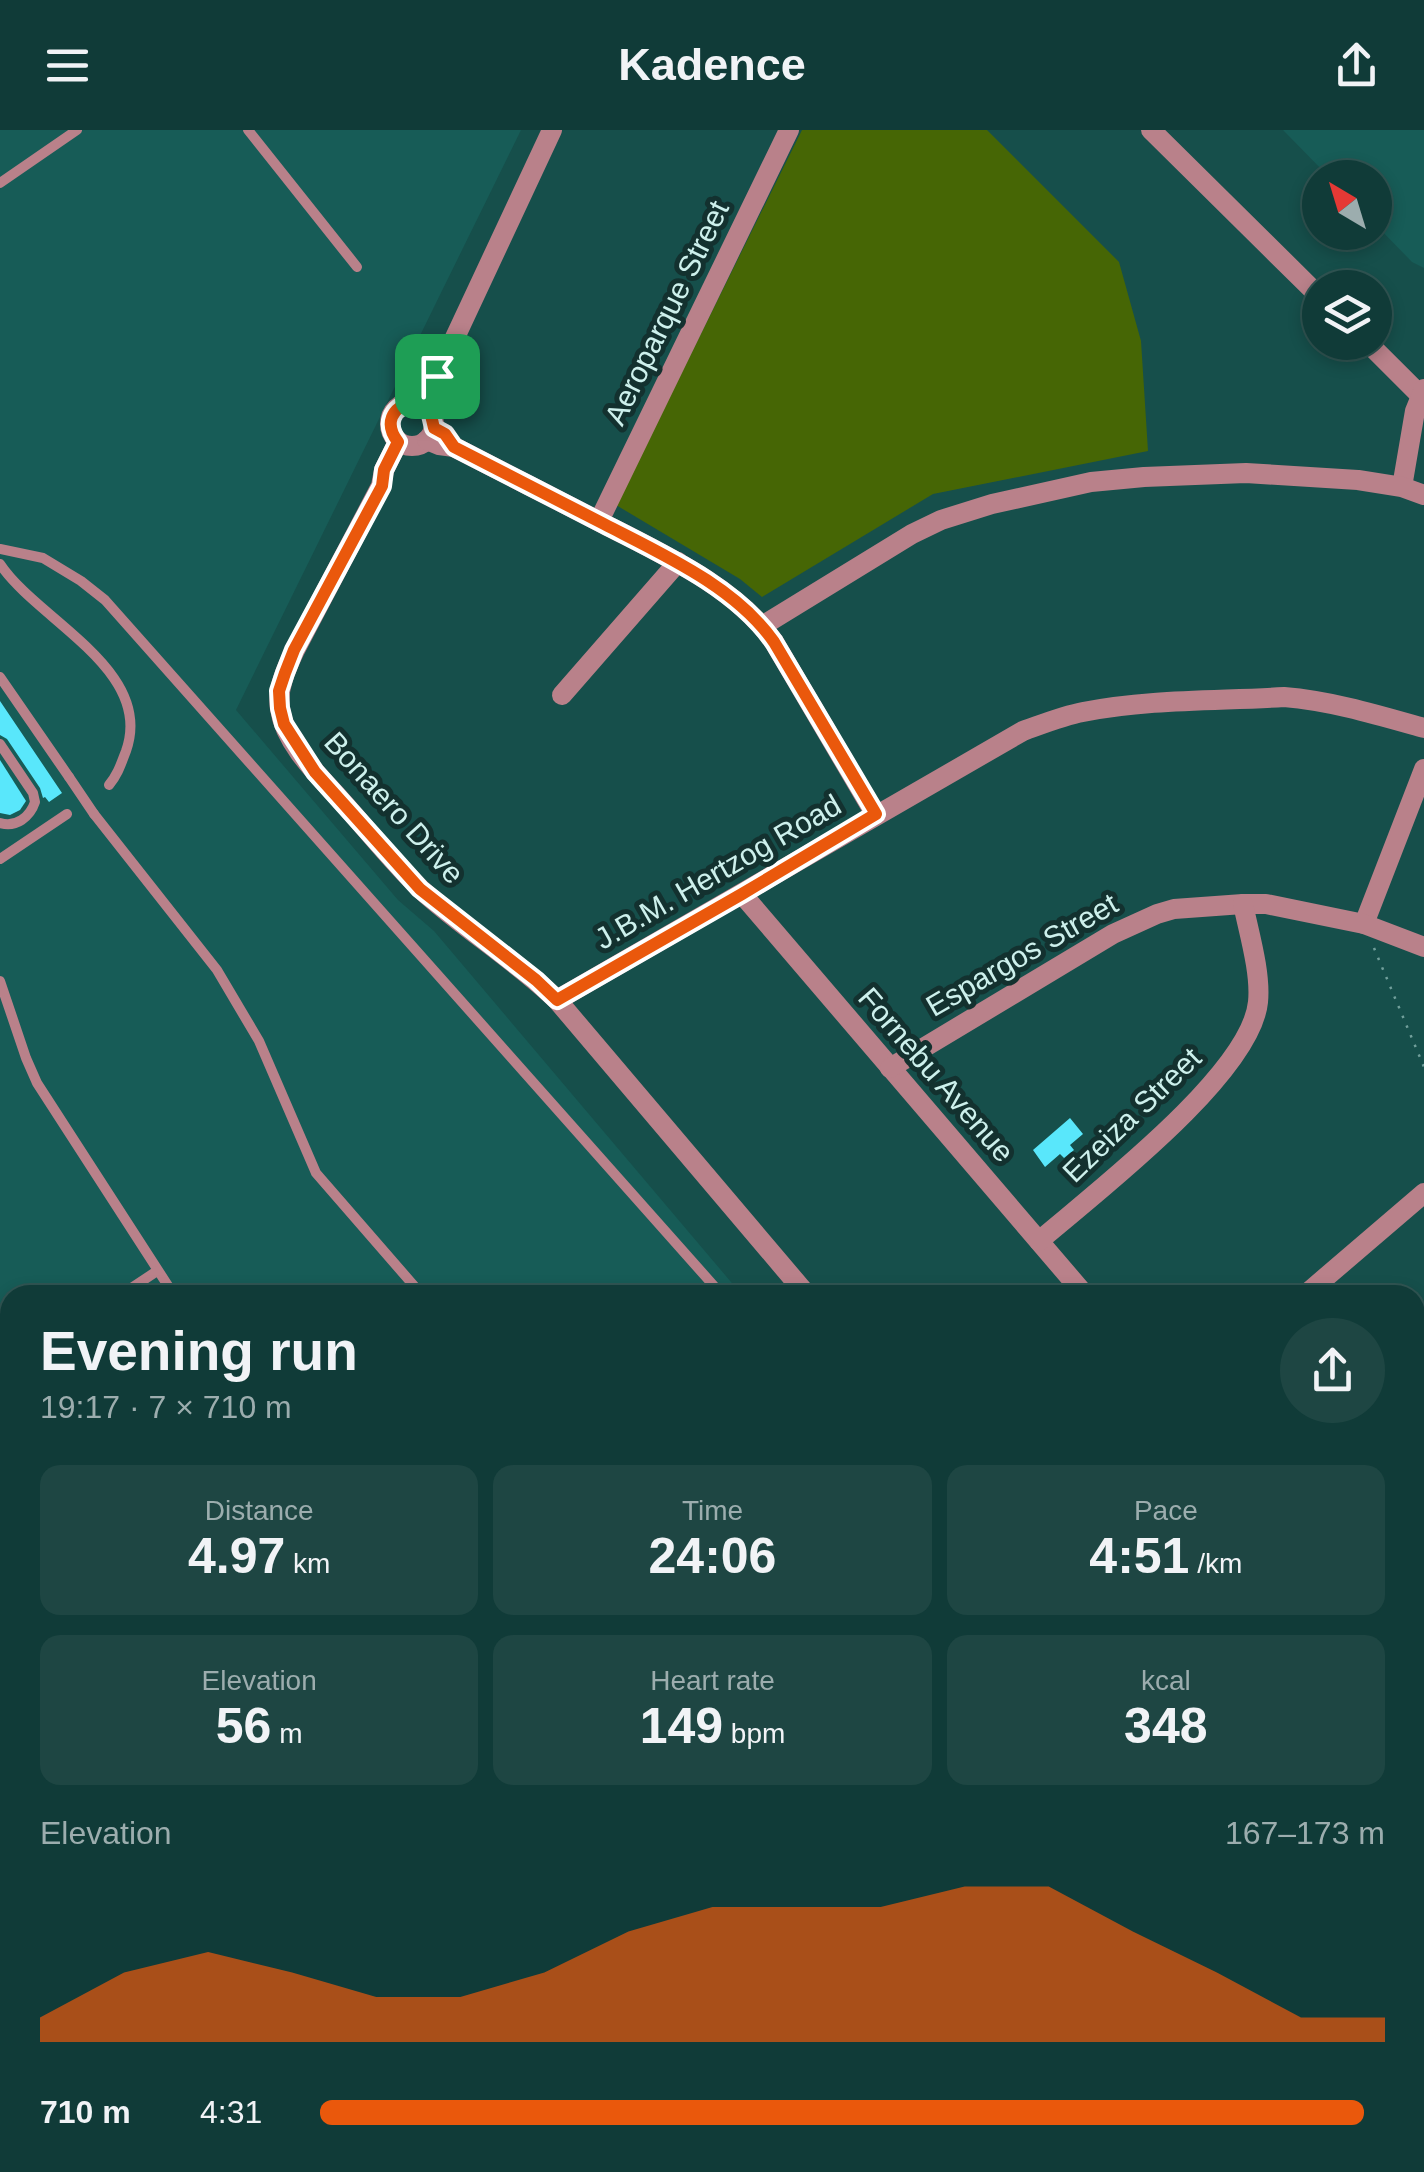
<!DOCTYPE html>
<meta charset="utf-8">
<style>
body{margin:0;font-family:Arial,sans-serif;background:#1e4643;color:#f1f3f6;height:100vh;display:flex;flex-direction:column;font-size:38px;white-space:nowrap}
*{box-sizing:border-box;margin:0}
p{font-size:32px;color:#9cadae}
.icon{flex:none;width:55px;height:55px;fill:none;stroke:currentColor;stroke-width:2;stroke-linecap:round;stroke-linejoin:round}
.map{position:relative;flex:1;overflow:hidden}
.sheet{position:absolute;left:0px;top:1155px;width:1425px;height:888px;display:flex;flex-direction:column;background:#103b38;border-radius:30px 30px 0 0;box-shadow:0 5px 15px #0003,0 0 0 2px #305553}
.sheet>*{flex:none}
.needle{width:65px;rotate:322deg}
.buttons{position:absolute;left:1302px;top:30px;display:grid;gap:20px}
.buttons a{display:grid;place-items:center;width:90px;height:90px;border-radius:50%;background:#103b38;box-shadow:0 5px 15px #0003,0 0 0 2px #305553;font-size:50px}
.pin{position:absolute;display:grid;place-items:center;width:85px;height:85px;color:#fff;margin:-42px;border-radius:20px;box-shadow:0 5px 15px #0006}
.round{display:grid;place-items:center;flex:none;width:105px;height:105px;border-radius:52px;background:#1e4643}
.head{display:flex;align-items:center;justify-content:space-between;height:170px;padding:0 40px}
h1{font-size:55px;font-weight:700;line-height:75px}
.stats{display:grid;grid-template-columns:repeat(3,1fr);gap:15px;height:170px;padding:10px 40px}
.stats div{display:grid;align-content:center;border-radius:20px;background:#1e4643;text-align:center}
.stats b{font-size:50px;font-weight:700}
.stats small{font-size:28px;font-weight:400}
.stats p{font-size:28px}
.chart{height:280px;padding:20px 40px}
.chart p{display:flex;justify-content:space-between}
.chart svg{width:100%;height:180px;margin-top:10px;fill:#ea580c;opacity:.7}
ul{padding:0 40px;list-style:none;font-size:32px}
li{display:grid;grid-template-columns:160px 120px 1fr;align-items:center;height:75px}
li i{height:25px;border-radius:12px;background:#ea580c}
header{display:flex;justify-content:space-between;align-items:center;height:130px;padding:0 40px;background:#103b38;font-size:45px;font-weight:700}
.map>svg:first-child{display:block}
.built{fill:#175c57}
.green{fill:#466605}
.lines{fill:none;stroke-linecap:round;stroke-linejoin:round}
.taxiway{stroke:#62928e;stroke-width:45}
.building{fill:#59e7fb}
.path{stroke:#719f9b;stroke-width:2.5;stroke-dasharray:2.5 8;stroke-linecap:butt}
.lane{stroke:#b9818a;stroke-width:10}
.street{stroke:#b9818a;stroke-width:20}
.lane-bridge{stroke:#b9818a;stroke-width:10}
.route-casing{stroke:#fff;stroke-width:20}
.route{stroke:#ea580c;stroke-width:12}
.labels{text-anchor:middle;stroke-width:10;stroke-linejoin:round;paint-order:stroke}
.street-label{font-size:30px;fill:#cdf0ec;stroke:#13312f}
</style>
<header><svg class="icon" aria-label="menu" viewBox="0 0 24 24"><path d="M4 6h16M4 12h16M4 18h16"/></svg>Kadence<svg class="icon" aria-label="share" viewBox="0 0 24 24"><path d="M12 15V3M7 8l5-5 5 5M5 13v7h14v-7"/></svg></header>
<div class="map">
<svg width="1424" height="2042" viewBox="0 0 1424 2042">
<rect width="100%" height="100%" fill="#164f4b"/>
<!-- built -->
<g class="built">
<path d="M 0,0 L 521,0 L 236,580 L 398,770 L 434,801 L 742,1165 L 10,1165 L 10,2032 L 1415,2032 L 1415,1958 L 1424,1969 L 1424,2042 L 0,2042 Z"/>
<path d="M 1283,0 L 1424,0 L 1424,138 L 1412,132 L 1375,94 L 1375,48 L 1329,47 Z"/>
</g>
<!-- green -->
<g class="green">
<path d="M 802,0 L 987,0 L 1119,132 L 1141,211 L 1148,321 L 933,364 L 762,467 L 740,449 L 616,375 Z"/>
<path d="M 1415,2008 L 1424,2019 L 1424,2042 L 1351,2042 L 1344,2033 L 1415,2032 Z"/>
</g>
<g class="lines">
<!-- taxiway -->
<g class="taxiway">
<path d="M 0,1617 L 10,1608"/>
<path d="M 0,1812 L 10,1800"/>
</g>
</g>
<!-- building -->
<g class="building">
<path d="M 0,571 L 62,663 L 49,672 L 45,667 L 43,668 L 40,658 L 7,609 L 0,605 Z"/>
<path d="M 0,630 L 26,671 L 20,680 L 10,685 L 0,683 Z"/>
<path d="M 1070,988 L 1083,1004 L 1070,1015 L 1074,1020 L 1064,1028 L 1060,1024 L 1045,1037 L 1033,1020 Z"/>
</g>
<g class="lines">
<!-- path -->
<path class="path" d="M 1374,818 L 1424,937"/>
<!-- lane -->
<g class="lane">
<path d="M 248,0 L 357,137"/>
<path d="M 0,53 L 77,0"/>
<path d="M 0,419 L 43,428 L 81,451 L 105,470 L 722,1165"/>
<path d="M 0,434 C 37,490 155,540 126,621 C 121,634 118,644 109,655"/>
<path d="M 0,547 L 69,647"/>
<path d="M 0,614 L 33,663 L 35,672 C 30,687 16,698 0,693"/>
<path d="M 94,684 L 217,840 L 259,911 L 316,1043 L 422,1165"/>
<path d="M 0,729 L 67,684"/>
<path d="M 0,851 L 26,928 L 37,953 L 174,1165"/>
<path d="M 121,1165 L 157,1141"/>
<path d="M 4,1248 L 10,1243"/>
<path d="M 0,1807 L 10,1830"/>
<path d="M 1415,1974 L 1424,1985"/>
<path d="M 107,2032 L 111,2042"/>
<path d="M 758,2032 L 764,2042"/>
<path d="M 1131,2032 L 1140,2042"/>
</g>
<!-- street -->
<g class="street">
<path d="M 1151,0 L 1320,167"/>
<path d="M 1367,212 L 1420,265"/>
<circle cx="412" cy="294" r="22"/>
<path d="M 430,281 L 437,261 L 437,246 L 552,0"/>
<path d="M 427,310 L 439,315 L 454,317 C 504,343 554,368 604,394 C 662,424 736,457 774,512 L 875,684"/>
<path d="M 398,312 L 384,340 L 381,356 L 295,520 C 286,539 277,558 280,579 C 285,613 316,643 338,667 C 367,699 394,735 426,764 C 468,801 516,831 557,870 L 807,1165"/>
<path d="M 1402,357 L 1415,281 L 1424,259"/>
<path d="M 599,391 L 789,0"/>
<path d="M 762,496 L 912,404 L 941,390 L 992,374 L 1091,352 L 1144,347 L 1246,343 L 1358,350 L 1402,357 L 1424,365"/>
<path d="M 562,565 L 678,432"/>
<path d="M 742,764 L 1085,1165"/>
<path d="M 1364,794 L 1424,639"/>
<path d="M 557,870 L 1023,601 C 1043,594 1062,586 1083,582 C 1148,569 1218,571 1284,567 C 1332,571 1378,585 1424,598"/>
<path d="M 890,938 L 1113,804 L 1157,784 L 1174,779 L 1243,774 L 1266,774 L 1364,794 L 1424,817"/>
<path d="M 1039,1111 C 1095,1063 1251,944 1258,872 C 1261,843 1249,803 1243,774"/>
<path d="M 1305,1165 L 1424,1063"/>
<path d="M 1415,1355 L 1424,1347"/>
<path d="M 1415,1550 L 1424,1561"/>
<path d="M 1415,1882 L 1424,1893"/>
</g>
<!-- lane-bridge -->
<path class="lane-bridge" d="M 69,647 L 94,684"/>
</g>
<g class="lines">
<!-- route casing -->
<g class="route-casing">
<path id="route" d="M 437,246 L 437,262 L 430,281 L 434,298 L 445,304 L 454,317 C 504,343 554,368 604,394 C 662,424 736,457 774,512 L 876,684 L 742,764 L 557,870 L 536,850 L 420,759 L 315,642 L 284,594 L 280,578 L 279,561 L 285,543 L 294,520 L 382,356 L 384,340 L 398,312 C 384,294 391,277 413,272 L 425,255 Z"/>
</g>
<!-- route -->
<use href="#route" class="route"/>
</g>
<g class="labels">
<!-- street labels -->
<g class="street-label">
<text transform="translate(667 183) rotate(-64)" y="10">Aeroparque Street</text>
<text transform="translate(394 678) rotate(48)" y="10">Bonaero Drive</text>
<text transform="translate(718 742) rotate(-30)" y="10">J.B.M. Hertzog Road</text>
<text transform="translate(1022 825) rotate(-30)" y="10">Espargos Street</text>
<text transform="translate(936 945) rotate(49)" y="10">Fornebu Avenue</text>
<text transform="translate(1132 985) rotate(-44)" y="10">Ezeiza Street</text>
</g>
</g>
</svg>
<div class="buttons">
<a><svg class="needle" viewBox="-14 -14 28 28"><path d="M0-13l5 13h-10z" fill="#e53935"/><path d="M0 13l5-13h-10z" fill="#9cadae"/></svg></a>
<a><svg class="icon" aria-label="layers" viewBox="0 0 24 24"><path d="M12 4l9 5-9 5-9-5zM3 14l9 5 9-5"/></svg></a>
</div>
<div class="pin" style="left:437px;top:246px;background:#1e9e55"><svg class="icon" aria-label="arrive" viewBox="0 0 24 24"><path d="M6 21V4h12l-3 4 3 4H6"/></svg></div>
<section class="sheet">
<div class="head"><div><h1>Evening run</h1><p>19:17 · 7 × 710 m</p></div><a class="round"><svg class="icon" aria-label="share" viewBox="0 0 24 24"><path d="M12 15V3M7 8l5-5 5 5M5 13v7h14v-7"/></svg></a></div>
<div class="stats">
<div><p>Distance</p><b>4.97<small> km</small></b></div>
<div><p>Time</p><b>24:06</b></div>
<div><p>Pace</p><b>4:51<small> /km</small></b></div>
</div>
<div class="stats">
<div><p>Elevation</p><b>56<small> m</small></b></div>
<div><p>Heart rate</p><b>149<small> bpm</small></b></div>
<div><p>kcal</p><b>348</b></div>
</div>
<div class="chart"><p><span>Elevation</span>167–173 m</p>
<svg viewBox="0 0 160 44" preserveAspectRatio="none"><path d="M0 44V38L10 27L20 22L30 27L40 33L50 33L60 27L70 17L80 11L90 11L100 11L110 6L120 6L130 17L140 27L150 38L160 38V44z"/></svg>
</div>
<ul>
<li><b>710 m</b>4:31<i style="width:98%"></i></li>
</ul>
</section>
</div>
